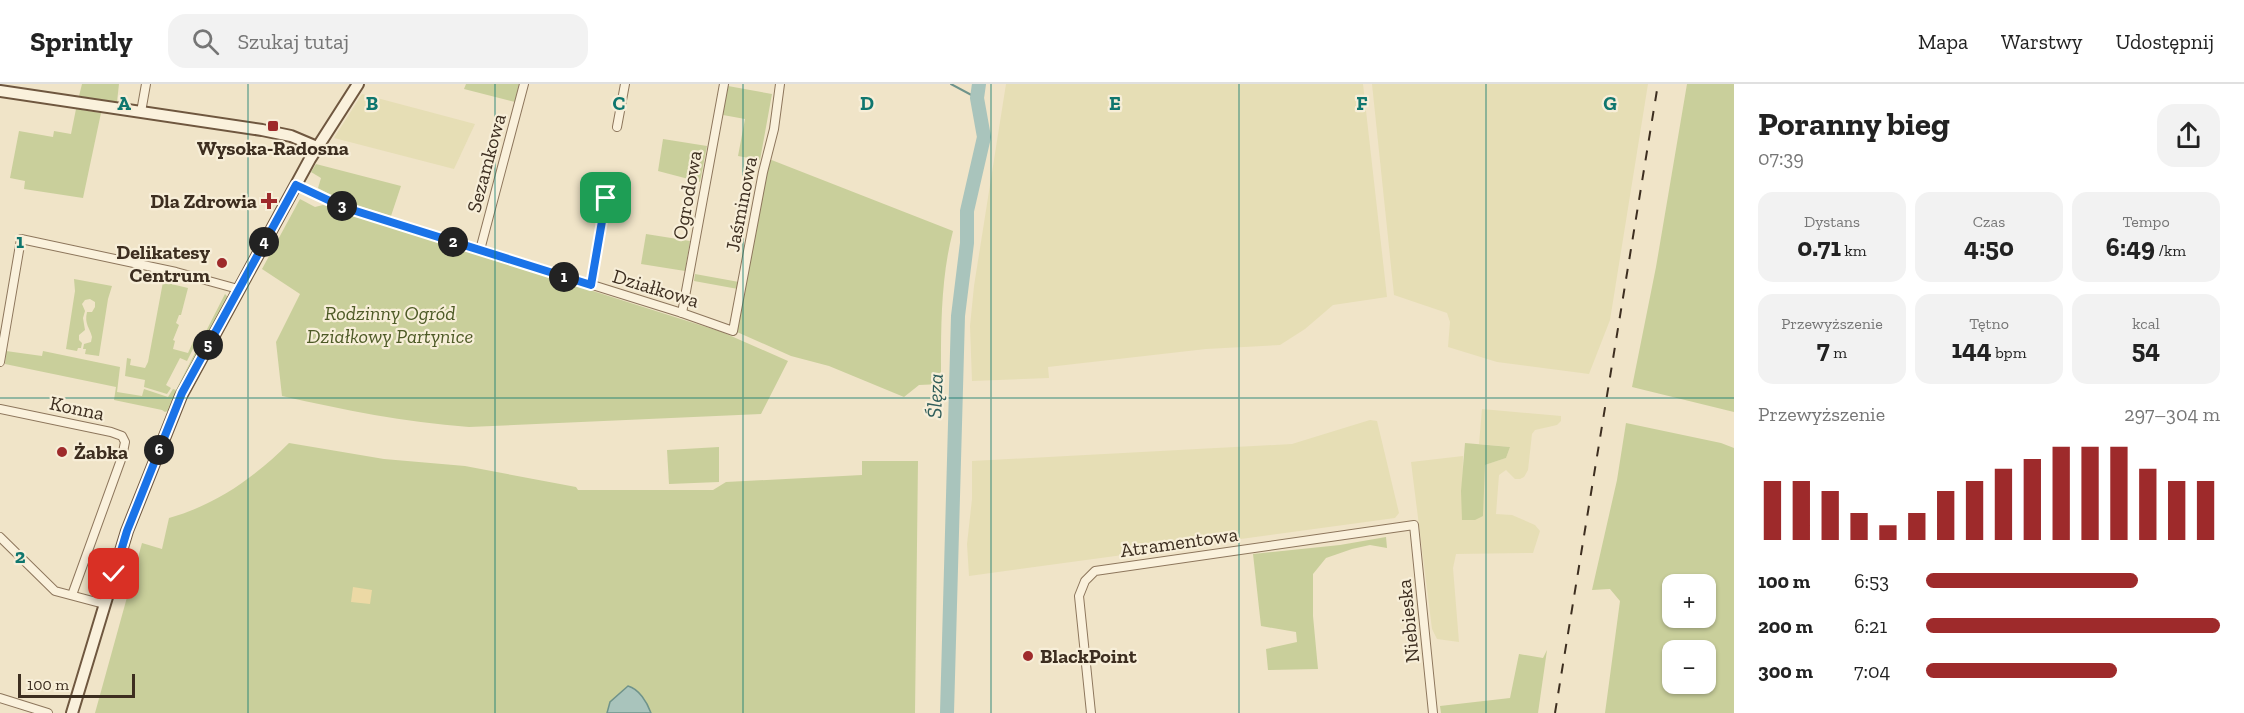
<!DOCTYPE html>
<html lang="pl">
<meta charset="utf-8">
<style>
body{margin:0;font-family:"Zilla Slab",serif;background:#f2f2f2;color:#222;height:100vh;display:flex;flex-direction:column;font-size:22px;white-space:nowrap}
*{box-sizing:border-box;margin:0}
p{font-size:20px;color:#767676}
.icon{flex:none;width:33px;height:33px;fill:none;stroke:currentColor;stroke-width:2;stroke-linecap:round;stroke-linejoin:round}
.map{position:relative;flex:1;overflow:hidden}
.sheet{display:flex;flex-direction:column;background:#fff;width:510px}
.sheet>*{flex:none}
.controls{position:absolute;left:1662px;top:490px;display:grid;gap:12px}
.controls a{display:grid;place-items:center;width:54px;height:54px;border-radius:12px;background:#fff;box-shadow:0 2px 4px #0004;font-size:30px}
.scale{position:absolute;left:18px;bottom:15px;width:117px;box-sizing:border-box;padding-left:6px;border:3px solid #3d2e20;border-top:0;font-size:16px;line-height:21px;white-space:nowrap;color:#3d2e20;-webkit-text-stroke:4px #f7eed8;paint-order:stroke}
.pin{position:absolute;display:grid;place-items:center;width:51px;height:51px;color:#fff;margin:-26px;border-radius:12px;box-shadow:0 3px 9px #0006}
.km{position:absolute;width:30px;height:30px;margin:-15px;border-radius:50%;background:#222;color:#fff;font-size:16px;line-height:30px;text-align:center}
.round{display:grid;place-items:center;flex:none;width:63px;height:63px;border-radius:18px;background:#f2f2f2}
.headline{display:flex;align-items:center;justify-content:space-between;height:102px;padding:0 24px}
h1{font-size:33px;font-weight:700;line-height:45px}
.stats{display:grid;grid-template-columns:repeat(3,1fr);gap:9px;height:102px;padding:6px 24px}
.stats div{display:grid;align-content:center;border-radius:15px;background:#f2f2f2;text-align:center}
.stats b{font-size:26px;font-weight:700}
.stats small{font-size:16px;font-weight:400}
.stats p{font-size:16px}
.chart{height:168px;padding:12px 24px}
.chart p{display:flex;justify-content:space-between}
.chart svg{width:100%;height:108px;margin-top:6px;stroke:#9e2a2b;stroke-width:6}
ul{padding:0 24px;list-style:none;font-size:20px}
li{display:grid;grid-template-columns:96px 72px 1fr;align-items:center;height:45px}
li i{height:15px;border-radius:8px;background:#9e2a2b}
header{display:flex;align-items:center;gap:36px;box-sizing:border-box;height:84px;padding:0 30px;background:#fff;border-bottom:2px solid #e0e0e0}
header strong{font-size:28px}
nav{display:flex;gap:33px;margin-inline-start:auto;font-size:21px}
.search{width:420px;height:54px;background:#f2f2f2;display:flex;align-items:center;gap:15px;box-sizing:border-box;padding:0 21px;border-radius:18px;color:#767676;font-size:22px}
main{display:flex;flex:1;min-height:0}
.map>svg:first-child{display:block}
.farmland{fill:#e6deb5}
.green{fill:#c9cf9b;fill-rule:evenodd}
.sand{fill:#ecd9a5}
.water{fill:#a9c4bc;stroke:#6f938a;stroke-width:1.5}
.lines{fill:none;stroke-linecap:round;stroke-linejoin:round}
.stream{stroke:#6f938a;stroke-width:2}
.river{stroke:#a9c4bc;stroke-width:14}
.street-casing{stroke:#8d765c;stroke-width:10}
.secondary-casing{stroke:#6f573f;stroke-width:14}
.street{stroke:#faf1dc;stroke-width:8}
.secondary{stroke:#faf1dc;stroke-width:10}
.rail{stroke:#3d2e20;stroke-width:2;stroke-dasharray:10 10;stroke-linecap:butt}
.route-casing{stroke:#fff;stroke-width:12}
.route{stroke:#1a73e8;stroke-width:8}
.grid{fill:none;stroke:#0f766e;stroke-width:1.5;stroke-opacity:0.55}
.poi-dot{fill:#9e2a2b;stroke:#f7eed8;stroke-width:2}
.labels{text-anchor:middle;stroke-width:4.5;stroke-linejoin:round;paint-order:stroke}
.poi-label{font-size:20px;font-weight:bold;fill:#3d2e20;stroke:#f7eed8;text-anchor:end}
.street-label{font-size:20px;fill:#3d2e20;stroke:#f7eed8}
.park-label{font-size:20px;font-style:italic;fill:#4d5a26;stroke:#f7eed8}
.water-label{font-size:21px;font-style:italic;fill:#2f5d5a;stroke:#f7eed8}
.grid-label{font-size:20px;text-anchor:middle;font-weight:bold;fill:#0f766e;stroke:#f7eed8;stroke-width:4.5;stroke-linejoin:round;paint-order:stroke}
</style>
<header>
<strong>Sprintly</strong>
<div class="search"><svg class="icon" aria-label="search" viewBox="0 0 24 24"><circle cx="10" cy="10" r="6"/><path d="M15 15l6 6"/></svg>Szukaj tutaj</div>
<nav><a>Mapa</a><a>Warstwy</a><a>Udostępnij</a></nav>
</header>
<main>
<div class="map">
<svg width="1734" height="629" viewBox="0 0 1734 629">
<rect width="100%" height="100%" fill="#f0e4c8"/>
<!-- farmland -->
<g class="farmland">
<path d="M 1006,0 L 1363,0 L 1387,213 L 1333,221 L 1305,245 L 1280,261 L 1206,265 L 1048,283 L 1049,294 L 972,297 L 970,242 L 974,202 Z"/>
<path d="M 1372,0 L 1648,0 L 1610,236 L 1589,290 L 1497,278 L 1448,263 L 1450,238 L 1447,229 L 1394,211 Z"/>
<path d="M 362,10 L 475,40 L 454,85 L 334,54 Z"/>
<path d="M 1482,325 L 1561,332 L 1561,337 L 1557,341 L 1535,346 L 1532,350 L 1528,386 L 1524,393 L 1520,395 L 1515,395 L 1506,386 L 1499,391 L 1496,430 L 1512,431 L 1535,441 L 1540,447 L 1533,469 L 1456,470 L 1453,484 L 1459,558 L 1437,555 L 1432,545 L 1411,378 L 1463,372 L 1462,429 L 1483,393 L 1485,381 L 1506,374 L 1510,363 L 1479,360 Z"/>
<path d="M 1370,336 L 1377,337 L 1399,429 L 1395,434 L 969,492 L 967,460 L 972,415 L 972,377 L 1292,360 Z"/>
</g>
<!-- green -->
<g class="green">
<path d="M 82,0 L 119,0 L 117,18 L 79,12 Z"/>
<path d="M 466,0 L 519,0 L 515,18 L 464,5 Z"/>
<path d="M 1687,0 L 1734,0 L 1734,328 L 1632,303 L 1656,183 Z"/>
<path d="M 728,2 L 772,10 L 760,76 L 738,72 L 745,35 L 723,31 Z"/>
<path d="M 76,25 L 101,29 L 83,114 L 24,105 L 25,97 L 10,94 L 19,47 L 53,53 L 54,47 L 71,50 Z"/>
<path d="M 663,55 L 707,62 L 700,98 L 658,87 Z"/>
<path d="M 769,75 L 953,147 C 940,196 941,250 941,300 L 919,301 L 904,313 L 829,282 L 791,272 L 737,248 L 764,94 Z"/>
<path d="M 316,80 L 401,102 L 391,132 L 340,116 L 318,104 L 321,94 L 311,88 Z"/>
<path d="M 300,115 L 315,123 L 323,121 L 722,248 L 788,277 L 761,330 L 469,343 C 403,338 345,326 282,312 L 276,258 L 300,210 L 262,185 Z"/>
<path d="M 646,150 L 690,157 L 685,187 L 641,180 Z"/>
<path d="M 695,190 L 739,198 L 738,205 L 694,197 Z"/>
<path d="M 74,195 L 112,202 L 108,215 L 99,272 L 85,270 L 86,265 L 83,265 L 84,260 L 91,258 L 92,253 C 90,244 84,240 87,228 L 92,228 L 95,223 L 95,218 L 90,215 L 85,216 L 82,220 L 85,227 L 83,234 L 85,246 L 79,251 L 79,256 L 82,259 L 81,264 L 78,264 L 77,267 L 66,265 L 75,207 Z"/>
<path d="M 163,198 L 188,204 L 181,231 L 179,231 L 176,239 L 179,241 L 173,256 L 175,257 L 173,265 L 188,269 L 193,258 L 196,259 L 187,277 L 180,274 L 166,301 L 171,304 L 167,310 L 144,303 L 145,296 L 125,292 L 127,274 L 131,275 L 130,281 L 145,284 L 148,278 Z"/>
<path d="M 225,210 L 228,213 L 170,326 L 165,328 L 162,326 L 114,316 L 116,303 L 5,280 L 6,267 L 42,272 L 43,267 L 120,283 L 117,308 L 142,312 L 144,305 L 168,313 L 173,305 L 176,306 Z"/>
<path d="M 1626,339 L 1721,359 L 1734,364 L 1734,629 L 1605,629 L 1620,517 L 1610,505 L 1592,506 L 1617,396 ZM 1672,501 L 1706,501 L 1706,534 L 1672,534 ZM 1672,567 L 1706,567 L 1706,600 L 1672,600 Z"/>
<path d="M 289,359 L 384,375 L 465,382 L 576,403 L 578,406 L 713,406 L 726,398 L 862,391 L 862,377 L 918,377 L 915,629 L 95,629 L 142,459 L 162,465 L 169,434 C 216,421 255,393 289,359 Z"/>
<path d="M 1465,359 L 1510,363 L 1506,374 L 1485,381 L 1483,432 L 1475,436 L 1462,436 L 1461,407 Z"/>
<path d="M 719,363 L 719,398 L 669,400 L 667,366 Z"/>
<path d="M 1386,453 L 1387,464 L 1370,461 L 1352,465 L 1326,474 L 1313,490 L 1313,532 L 1318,585 L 1268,586 L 1266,565 L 1297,558 L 1296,548 L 1261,542 L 1253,470 L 1340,461 Z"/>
<path d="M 1547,566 L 1538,629 L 1441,629 L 1440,622 L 1510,614 L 1519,570 L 1543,574 Z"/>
</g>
<!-- sand -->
<path class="sand" d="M 353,503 L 372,506 L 370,520 L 351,518 Z"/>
<!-- water -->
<path class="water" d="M 628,602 C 639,605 647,618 651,629 L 607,629 L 610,618 Z"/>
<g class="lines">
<!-- stream -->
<path class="stream" d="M 951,0 L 977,14"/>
<!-- river -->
<path class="river" d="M 947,629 L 958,232 L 967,159 L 967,127 L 984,53 L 977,14 L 979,0"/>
<!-- street casing -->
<g class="street-casing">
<g id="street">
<path d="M 141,28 L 146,0"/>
<path d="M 617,43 L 625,0"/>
<path d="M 296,101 L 343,123 L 682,229 L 733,247 L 763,88 L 774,45 L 780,0"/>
<path d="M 480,166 L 524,0"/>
<path d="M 591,201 L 606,114"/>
<path d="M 682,229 L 724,0"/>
<path d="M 0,278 L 21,155 L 176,188 L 238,205"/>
<path d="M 0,325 L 111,348 L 122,352 L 125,358 L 122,373 L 72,511"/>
<path d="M 0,453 L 55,507 L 104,520"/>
<path d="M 0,614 L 48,629"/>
<path d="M 1091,629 L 1079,512 L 1085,497 L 1095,487 L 1414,441 L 1433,629"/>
</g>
</g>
<!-- secondary casing -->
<g class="secondary-casing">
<g id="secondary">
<path d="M 0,7 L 262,46 L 291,52 L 317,63"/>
<path d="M 72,629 L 127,447 L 181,312 L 310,75 L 358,0"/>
</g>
</g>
<!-- street -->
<use href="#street" class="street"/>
<!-- secondary -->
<use href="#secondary" class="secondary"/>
<!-- rail -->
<path class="rail" d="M 1555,629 L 1658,0"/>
</g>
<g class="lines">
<!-- route casing -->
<g class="route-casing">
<path id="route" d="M 114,490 L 127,447 L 182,309 L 296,101 L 343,123 L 591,201 L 606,114"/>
</g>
<!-- route -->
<use href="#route" class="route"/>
</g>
<!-- grid -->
<path class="grid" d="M 248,0 L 248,629M 495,0 L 495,629M 743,0 L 743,629M 991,0 L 991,629M 1239,0 L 1239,629M 1486,0 L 1486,629M 0,314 L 1734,314"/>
<!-- markers -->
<g class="poi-dot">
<rect x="267" y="36" width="12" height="12" rx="3"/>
<path d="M266 108h6v6h6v6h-6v6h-6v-6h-6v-6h6z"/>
<circle cx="222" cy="179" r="6"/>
<circle cx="62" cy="368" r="6"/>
<circle cx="1028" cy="572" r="6"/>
</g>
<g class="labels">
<!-- poi labels -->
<g class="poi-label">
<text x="273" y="71" text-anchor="middle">Wysoka-Radosna</text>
<text x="257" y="124">Dla Zdrowia</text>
<text x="210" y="175">Delikatesy<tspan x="210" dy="23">Centrum</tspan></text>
<text x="74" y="375" text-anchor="start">Żabka</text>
<text x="1040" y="579" text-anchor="start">BlackPoint</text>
</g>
<!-- street labels -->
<g class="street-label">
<text transform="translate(486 79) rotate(-75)" y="7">Sezamkowa</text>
<text transform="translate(687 111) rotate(-80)" y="7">Ogrodowa</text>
<text transform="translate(741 120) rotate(-79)" y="7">Jaśminowa</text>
<text transform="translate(656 204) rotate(17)" y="7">Działkowa</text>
<text transform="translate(77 324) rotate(12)" y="7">Konna</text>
<text transform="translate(1179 458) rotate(-8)" y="7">Atramentowa</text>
<text transform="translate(1408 537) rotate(-96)" y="7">Niebieska</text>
</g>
<!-- park labels -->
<g class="park-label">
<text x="390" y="236">Rodzinny Ogród<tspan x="390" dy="23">Działkowy Partynice</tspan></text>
</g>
<!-- water labels -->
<g class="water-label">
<text transform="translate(935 312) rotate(-88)" y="7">Ślęza</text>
</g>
</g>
<g class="grid-label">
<text x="124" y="26">A</text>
<text x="372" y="26">B</text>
<text x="619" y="26">C</text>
<text x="867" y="26">D</text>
<text x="1115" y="26">E</text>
<text x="1362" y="26">F</text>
<text x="1610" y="26">G</text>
<text x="20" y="164">1</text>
<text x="20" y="479">2</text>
</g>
</svg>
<div class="controls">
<a>+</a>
<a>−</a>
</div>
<div class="scale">100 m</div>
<div class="pin" style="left:606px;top:114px;background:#1e9e55"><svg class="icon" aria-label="arrive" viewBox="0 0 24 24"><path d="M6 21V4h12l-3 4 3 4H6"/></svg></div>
<div class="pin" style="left:114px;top:490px;background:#d93025"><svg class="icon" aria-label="check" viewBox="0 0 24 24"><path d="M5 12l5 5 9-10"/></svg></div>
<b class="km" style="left:564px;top:193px">1</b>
<b class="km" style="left:453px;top:158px">2</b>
<b class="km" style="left:342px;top:122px">3</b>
<b class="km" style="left:264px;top:158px">4</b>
<b class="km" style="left:208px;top:261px">5</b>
<b class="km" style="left:159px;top:366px">6</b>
</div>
<section class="sheet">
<div class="headline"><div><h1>Poranny bieg</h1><p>07:39</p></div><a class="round"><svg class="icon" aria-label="share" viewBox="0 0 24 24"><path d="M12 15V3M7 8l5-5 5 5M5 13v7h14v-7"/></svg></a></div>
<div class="stats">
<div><p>Dystans</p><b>0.71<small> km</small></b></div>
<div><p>Czas</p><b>4:50</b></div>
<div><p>Tempo</p><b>6:49<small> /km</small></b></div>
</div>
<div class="stats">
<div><p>Przewyższenie</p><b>7<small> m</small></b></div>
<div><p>Tętno</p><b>144<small> bpm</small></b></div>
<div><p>kcal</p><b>54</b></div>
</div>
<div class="chart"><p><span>Przewyższenie</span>297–304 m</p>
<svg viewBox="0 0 160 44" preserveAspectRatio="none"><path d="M5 44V20M15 44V20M25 44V24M35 44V33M45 44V38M55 44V33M65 44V24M75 44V20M85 44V15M95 44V11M105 44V6M115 44V6M125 44V6M135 44V15M145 44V20M155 44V20"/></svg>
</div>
<ul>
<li><b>100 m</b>6:53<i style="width:72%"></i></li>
<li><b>200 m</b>6:21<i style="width:100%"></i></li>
<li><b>300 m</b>7:04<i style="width:65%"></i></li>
</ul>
</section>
</main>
